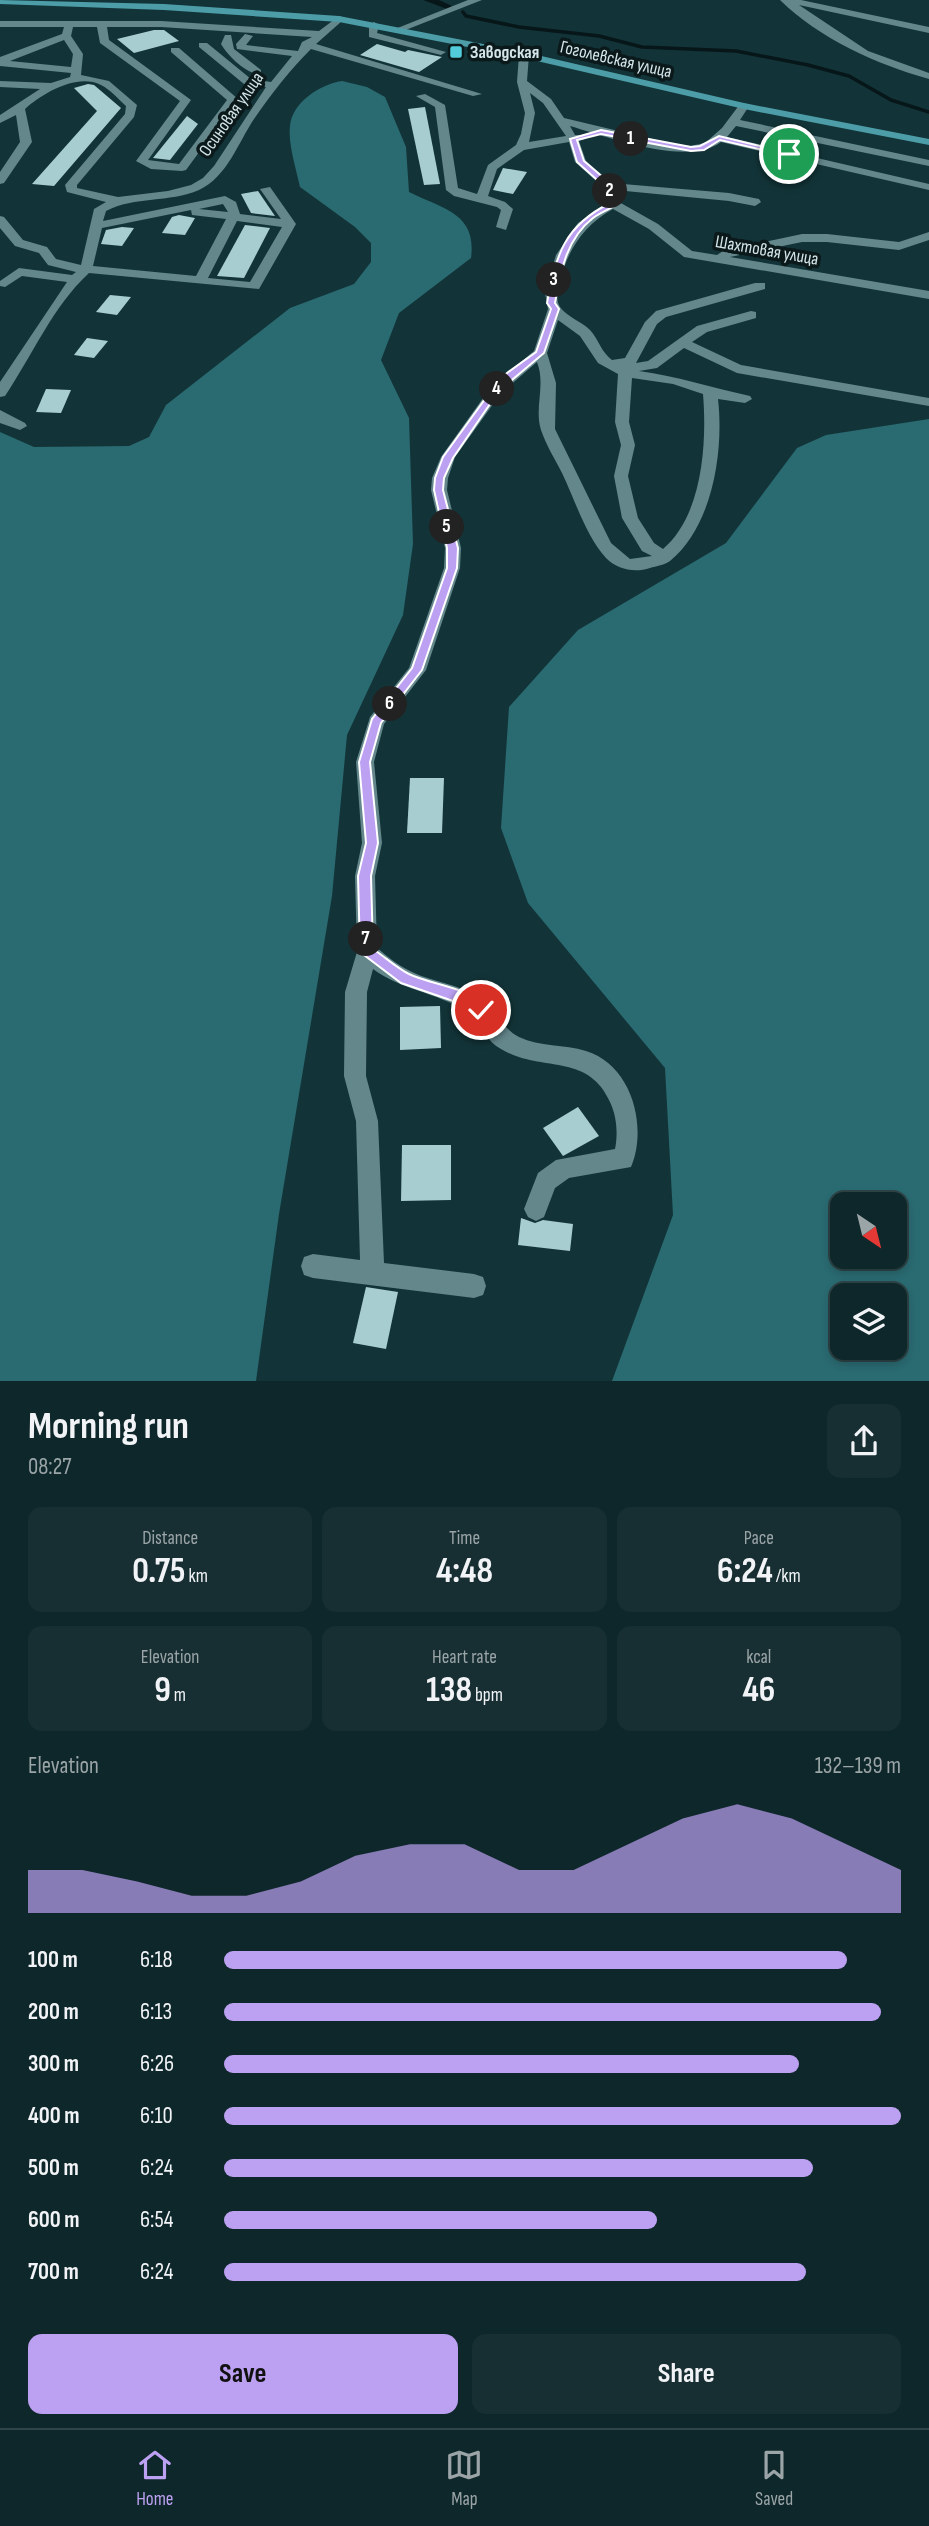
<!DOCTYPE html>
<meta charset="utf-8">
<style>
body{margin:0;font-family:"Sofia Sans Condensed",sans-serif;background:#172f32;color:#f1f3f6;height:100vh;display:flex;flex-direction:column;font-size:26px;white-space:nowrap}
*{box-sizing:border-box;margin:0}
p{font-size:23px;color:#9ba5a8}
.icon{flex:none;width:38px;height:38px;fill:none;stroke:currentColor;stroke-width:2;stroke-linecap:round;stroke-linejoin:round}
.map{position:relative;height:1381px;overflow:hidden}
.details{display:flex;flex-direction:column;background:#0e272a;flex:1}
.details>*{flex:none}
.needle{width:46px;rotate:145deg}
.tools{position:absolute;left:830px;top:1192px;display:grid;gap:14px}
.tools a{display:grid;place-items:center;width:77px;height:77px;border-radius:14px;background:#0e272a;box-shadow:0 4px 10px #0003,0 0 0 2px #2e4447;font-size:35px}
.pin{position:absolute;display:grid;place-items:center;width:60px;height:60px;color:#fff;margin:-30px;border:4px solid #fff;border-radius:50%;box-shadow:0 2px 7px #0007}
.km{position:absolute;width:35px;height:35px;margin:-18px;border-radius:50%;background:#222;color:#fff;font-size:19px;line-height:35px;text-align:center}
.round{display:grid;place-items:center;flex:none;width:74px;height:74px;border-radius:14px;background:#172f32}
.head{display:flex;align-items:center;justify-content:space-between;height:119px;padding:0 28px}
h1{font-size:38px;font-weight:700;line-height:52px}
.figures{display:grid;grid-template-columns:repeat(3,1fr);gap:10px;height:119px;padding:7px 28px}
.figures div{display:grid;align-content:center;border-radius:14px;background:#172f32;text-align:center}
.figures b{font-size:35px;font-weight:700}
.figures small{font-size:19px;font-weight:400}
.figures p{font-size:19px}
.chart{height:196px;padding:14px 28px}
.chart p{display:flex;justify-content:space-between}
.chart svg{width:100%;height:126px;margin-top:7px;fill:#bca0f2;opacity:.7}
.button{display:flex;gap:14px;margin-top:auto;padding:14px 28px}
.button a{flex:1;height:80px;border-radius:14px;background:#bca0f2;color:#111;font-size:28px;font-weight:700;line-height:80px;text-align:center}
.button a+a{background:#172f32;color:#f1f3f6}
ul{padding:0 28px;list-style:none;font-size:23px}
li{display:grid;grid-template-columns:112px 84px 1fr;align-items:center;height:52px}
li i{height:18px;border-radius:9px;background:#bca0f2}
.dock{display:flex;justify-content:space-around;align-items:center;height:98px;border-top:2px solid #2e4447;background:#0e272a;font-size:19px;color:#9ba5a8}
.dock a{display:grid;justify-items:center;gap:4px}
.dock .active{color:#bca0f2}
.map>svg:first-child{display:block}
.forest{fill:#2a6a71;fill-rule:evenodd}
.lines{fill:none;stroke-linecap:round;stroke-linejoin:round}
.stream{stroke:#071618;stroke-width:3.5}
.canal{fill:#071618;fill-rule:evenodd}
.building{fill:#a8cdd1}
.minor{fill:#64878c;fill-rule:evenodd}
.major{fill:#4d9da8;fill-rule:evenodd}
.route{fill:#bca0f2;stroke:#fff;stroke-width:2}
.poi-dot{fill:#52cbda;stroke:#0b191b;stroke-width:2.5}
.labels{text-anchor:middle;stroke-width:7;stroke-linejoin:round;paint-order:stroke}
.far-poi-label{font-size:18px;font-weight:bold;fill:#d4e6e9;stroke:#0b191b;text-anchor:start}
.far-street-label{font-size:18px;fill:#d4e6e9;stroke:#0b191b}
</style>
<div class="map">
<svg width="929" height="1382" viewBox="0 0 929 1382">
<rect width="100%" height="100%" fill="#123438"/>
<!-- forest -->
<g class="forest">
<path d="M 342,81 L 367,87 L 385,97 L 406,147 L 409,192 C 443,209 477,213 471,258 L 399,313 L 381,360 L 409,418 L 413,544 L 403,615 L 347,735 L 332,896 L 279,1214 L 256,1381 L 0,1381 L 0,432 L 34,447 L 129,446 L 149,437 L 166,405 L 290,308 L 354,284 L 371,262 L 371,243 L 355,227 L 300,187 C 296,168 288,145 290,126 C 292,102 321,84 342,81 Z"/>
<path d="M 929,419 L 929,1381 L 612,1381 L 673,1215 L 665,1068 L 528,903 L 501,828 L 509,707 L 578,630 L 726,543 L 797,448 L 826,435 ZM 842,1204 L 894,1204 L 894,1256 L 842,1256 ZM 842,1295 L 894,1295 L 894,1348 L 842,1348 Z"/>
</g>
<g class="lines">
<!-- stream -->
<path class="stream" d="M 463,12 L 466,16 L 519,27 L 599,36 L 642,47 L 736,51 L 808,65 L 849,76 L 891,100 L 929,112"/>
<!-- canal -->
<path class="canal" d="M 423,0 L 439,0 L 452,6 L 447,9 Z"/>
</g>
<!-- building -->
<g class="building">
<path d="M 154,30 L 164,30 L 179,41 L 134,53 L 117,39 Z"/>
<path d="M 377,44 L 405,52 L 408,50 L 442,57 L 419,72 L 360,55 Z"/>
<path d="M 88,84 L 94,85 L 121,108 L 54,186 L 32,184 L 97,111 L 74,88 Z"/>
<path d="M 425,107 L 440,184 L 424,185 L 408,109 Z"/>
<path d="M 187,116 L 198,124 L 170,160 L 153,158 Z"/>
<path d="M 503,168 L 527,172 L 513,194 L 493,190 Z"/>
<path d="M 258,191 L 275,216 L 251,213 L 241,194 Z"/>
<path d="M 179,215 L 195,218 L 185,235 L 162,233 L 172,217 Z"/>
<path d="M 245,225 L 270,228 L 244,278 L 217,276 Z"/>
<path d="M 122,227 L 134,228 L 122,246 L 101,244 L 106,230 Z"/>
<path d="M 110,295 L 131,297 L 117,315 L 96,312 Z"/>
<path d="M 87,338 L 108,341 L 94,358 L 74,355 Z"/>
<path d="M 46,389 L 71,390 L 61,413 L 36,412 Z"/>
<path d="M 410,778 L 444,778 L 442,833 L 407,833 Z"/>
<path d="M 440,1006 L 441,1048 L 400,1050 L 400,1007 Z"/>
<path d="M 578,1107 L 599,1136 L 563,1156 L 543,1128 Z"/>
<path d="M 402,1145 L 451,1145 L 451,1200 L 401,1201 Z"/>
<path d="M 521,1218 L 535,1223 L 543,1220 L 573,1224 L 570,1251 L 518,1245 Z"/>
<path d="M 366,1287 L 398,1292 L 386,1349 L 353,1343 Z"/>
</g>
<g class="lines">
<!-- minor -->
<g class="minor">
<path d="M 468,0 L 482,0 L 403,31 L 395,29 Z"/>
<path d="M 780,0 L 801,0 L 929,27 L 929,33 L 799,5 L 868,51 L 929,73 L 929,79 C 876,64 820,39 780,0 Z"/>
<path d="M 339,16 L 342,17 L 342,21 L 316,44 L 482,94 L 473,96 L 311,49 C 290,70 271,94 254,119 C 238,143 227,177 199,190 C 169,203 135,196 106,211 L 103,221 L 225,196 L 236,202 L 240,214 L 281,219 L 260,189 L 270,187 L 296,224 L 259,289 L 89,273 C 53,306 32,356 5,396 L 0,397 L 0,382 L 67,282 L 22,276 L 5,287 L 0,286 L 0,281 L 19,268 L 72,275 L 76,272 L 48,265 L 39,253 L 15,246 L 0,228 L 0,216 L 4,217 L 23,240 L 47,247 L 56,259 L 81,265 L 94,209 L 106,202 L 67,192 L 65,185 L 125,114 L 126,106 C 118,99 111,90 101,85 C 77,73 43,93 25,109 L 32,142 L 4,183 L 0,184 L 0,172 L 20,142 L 16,115 L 0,123 L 0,115 L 40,89 L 0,87 L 0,81 L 51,83 L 70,77 L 71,73 L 0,66 L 0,57 L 62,34 L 64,27 L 0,27 L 0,21 L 161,21 L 319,31 ZM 73,27 L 97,27 L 100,43 L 180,101 L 136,161 L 151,169 L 182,171 L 186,170 L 238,99 L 179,48 L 171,48 L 171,52 L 227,100 L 179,164 L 148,160 L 191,100 L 109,40 L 107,27 L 161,27 L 312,37 L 302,42 L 298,51 L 246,45 L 253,36 L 245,34 L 236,44 L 237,49 L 292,56 L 271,82 L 251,79 L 207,43 L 199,43 L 199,47 L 244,84 L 266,87 L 214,166 L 203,178 L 191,185 L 168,191 L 118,197 L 77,188 L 77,185 L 134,117 L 137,105 L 109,81 L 81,75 L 83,54 L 71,36 ZM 64,40 L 73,54 L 71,67 L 10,61 ZM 223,204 L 228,212 L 199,209 ZM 191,210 L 192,215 L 226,219 L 196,276 L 93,266 L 102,228 ZM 237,221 L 282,227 L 250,282 L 208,278 Z"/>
<path d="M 374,22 L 379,25 L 377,33 L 446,52 L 441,55 L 369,37 L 369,25 Z"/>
<path d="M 225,35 L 231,35 L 234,49 L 261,70 L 261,74 C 247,75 228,56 221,44 Z"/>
<path d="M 524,52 L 529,55 L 527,81 L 551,99 L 564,118 L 673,144 L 690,146 L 705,143 L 722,128 L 740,104 L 744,103 L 749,106 L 740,120 L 929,160 L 929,166 L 736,126 L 727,137 L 929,184 L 929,190 L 721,142 C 687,167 608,137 570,126 L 575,135 L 585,135 L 585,139 L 579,141 L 586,161 L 611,183 L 729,193 L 759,199 L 761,202 L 755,206 L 729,201 L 615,190 L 619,202 L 658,224 L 692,251 L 717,255 L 723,251 L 802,234 L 827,234 L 899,242 L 929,232 L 929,240 L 899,250 L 827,242 L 802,242 L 730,257 L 929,291 L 929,299 L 684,257 L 649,229 L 613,209 C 584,225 569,248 560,280 C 558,289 555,299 560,307 C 567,317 581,321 590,330 C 599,340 601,352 612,360 L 625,358 L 645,322 L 656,311 L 755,283 L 765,283 L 765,289 L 666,317 L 657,324 L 636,363 L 648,361 L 697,326 L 751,311 L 756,312 L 756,318 L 707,332 L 692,342 L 741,365 L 929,398 L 929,406 L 737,373 L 684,348 L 657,368 L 639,371 C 677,376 713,388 750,396 L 752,399 L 745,403 L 718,399 C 724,450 713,526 670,561 C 665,565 656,566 650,568 C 635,573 618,570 606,558 C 586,536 575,500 562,473 C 555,459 546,445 541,430 C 534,408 546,385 537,362 L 501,393 L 455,457 L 448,478 L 447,490 L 461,548 L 460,568 L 426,670 L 384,724 L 374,762 L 382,843 L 375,876 L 377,948 C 388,957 399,966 412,972 C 433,982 457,984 477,996 C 495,1007 501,1028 519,1037 C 540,1047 564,1044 586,1051 C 632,1065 648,1127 631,1167 L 569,1178 L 555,1188 L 544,1217 L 536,1221 L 528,1217 L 524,1209 L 538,1173 L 556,1160 L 615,1149 C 618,1134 617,1117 610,1102 C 588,1052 541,1073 501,1049 C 485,1041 480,1021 465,1011 C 436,992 401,990 373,969 L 367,992 L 366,1076 L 378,1121 L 384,1263 L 474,1274 L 483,1277 L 486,1286 L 483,1295 L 474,1298 L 313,1278 L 304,1275 L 301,1266 L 304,1257 L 313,1254 L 360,1260 L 356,1121 L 344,1076 L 345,992 L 357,952 L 355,876 L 362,843 L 356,762 L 370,717 L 409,668 L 444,568 L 445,548 L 431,490 L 432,478 L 441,457 L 491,387 L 534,351 L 548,309 L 545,293 L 556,255 L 578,223 L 608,203 L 603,187 L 575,162 L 569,142 L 524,150 L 497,169 L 488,196 L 505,202 L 513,209 L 506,230 L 496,227 L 501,210 L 497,207 L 454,196 L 446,190 L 435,107 L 416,96 L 425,94 L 445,105 L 458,188 L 477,194 L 488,165 L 516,145 L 521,134 L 525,113 L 517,82 L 519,55 ZM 530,93 L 543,103 L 566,136 L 529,142 L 535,113 ZM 558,320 L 580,336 L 598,363 L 618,374 L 615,422 L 621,445 L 614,476 L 622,518 L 642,551 L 652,556 L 630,559 L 611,543 L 555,429 L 556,383 L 547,353 ZM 632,378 L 673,384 L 703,394 C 707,442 703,515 663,549 L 654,543 L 638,518 L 628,476 L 635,445 L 629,422 Z"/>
<path d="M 0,410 L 25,423 L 27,426 L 20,430 L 0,423 Z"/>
</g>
<!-- major -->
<path class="major" d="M 0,0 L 164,4 L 339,16 L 524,52 L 744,103 L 929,139 L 929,145 L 744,109 L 524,58 L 339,22 L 164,10 L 0,4 Z"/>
</g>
<!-- route -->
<path class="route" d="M 601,130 L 691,147 L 700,146 L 719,136 L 793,154 L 789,156 L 720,140 L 704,150 L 691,151 L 601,134 L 577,140 L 584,161 L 611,184 L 618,204 C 610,209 601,212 593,218 C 566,239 561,271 555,303 L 559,309 L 544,353 L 499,391 L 453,458 L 444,478 L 443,490 L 458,548 L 457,568 L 422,670 L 381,723 L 370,762 L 378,843 L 371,876 L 373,949 C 385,957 397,968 409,974 C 431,985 476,988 488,1010 L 481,1016 L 453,1001 L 401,983 L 360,952 L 358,876 L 366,843 L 359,762 L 372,719 L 412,668 L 447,568 L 447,548 L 434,490 L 435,478 L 443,457 L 493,388 L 507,373 L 536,352 L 551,309 L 547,303 C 556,255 564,226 610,203 L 605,187 L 577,162 L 570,139 Z"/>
<!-- markers -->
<rect class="poi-dot" x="449" y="45" width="14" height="14" rx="3.5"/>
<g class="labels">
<!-- far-poi labels -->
<g class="far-poi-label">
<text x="470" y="58">Заводская</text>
</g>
<!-- far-street labels -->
<g class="far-street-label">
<text transform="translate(616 59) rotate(13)" y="6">Гоголевская улица</text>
<text transform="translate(231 114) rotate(-55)" y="6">Осиновая улица</text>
<text transform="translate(767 250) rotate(10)" y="6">Шахтовая улица</text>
</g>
</g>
</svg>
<div class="tools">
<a><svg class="needle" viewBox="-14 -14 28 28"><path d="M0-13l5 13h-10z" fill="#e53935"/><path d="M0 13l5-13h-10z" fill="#9ba5a8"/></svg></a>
<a><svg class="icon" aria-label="layers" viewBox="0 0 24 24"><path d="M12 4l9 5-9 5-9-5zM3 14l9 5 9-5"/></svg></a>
</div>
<div class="pin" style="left:789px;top:154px;background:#1e9e55"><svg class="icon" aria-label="arrive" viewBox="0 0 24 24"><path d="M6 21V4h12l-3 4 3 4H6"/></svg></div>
<div class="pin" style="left:481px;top:1010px;background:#d93025"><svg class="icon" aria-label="check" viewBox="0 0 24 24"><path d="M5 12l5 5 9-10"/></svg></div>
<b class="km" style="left:631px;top:139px">1</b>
<b class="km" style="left:610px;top:191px">2</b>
<b class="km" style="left:554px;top:280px">3</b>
<b class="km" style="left:497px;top:389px">4</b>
<b class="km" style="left:447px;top:527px">5</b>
<b class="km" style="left:390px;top:704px">6</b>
<b class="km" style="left:366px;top:939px">7</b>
</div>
<section class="details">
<div class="head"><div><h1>Morning run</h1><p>08:27</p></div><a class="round"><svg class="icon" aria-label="share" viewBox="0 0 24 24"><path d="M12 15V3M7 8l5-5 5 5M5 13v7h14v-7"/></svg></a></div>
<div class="figures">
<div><p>Distance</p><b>0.75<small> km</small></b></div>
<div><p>Time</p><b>4:48</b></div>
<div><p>Pace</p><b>6:24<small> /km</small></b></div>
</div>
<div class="figures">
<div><p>Elevation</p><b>9<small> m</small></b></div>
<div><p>Heart rate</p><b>138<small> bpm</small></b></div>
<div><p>kcal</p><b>46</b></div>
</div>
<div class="chart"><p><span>Elevation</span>132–139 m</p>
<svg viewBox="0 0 160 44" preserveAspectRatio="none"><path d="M0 44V29L10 29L20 33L30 38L40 38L50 33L60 24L70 20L80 20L90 29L100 29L110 20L120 11L130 6L140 11L150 20L160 29V44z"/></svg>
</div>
<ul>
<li><b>100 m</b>6:18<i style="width:92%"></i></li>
<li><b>200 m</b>6:13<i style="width:97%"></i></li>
<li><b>300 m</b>6:26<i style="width:85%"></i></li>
<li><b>400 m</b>6:10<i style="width:100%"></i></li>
<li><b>500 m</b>6:24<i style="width:87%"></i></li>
<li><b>600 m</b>6:54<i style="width:64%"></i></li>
<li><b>700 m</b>6:24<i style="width:86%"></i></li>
</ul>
<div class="button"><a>Save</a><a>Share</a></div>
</section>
<nav class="dock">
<a class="active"><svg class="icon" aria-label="home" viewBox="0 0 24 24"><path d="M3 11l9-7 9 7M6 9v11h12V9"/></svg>Home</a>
<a><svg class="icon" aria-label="map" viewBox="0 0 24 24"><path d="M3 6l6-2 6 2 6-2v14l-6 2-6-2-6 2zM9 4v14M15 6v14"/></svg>Map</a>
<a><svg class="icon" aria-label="saved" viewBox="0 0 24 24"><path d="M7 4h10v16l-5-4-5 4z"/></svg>Saved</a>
</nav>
